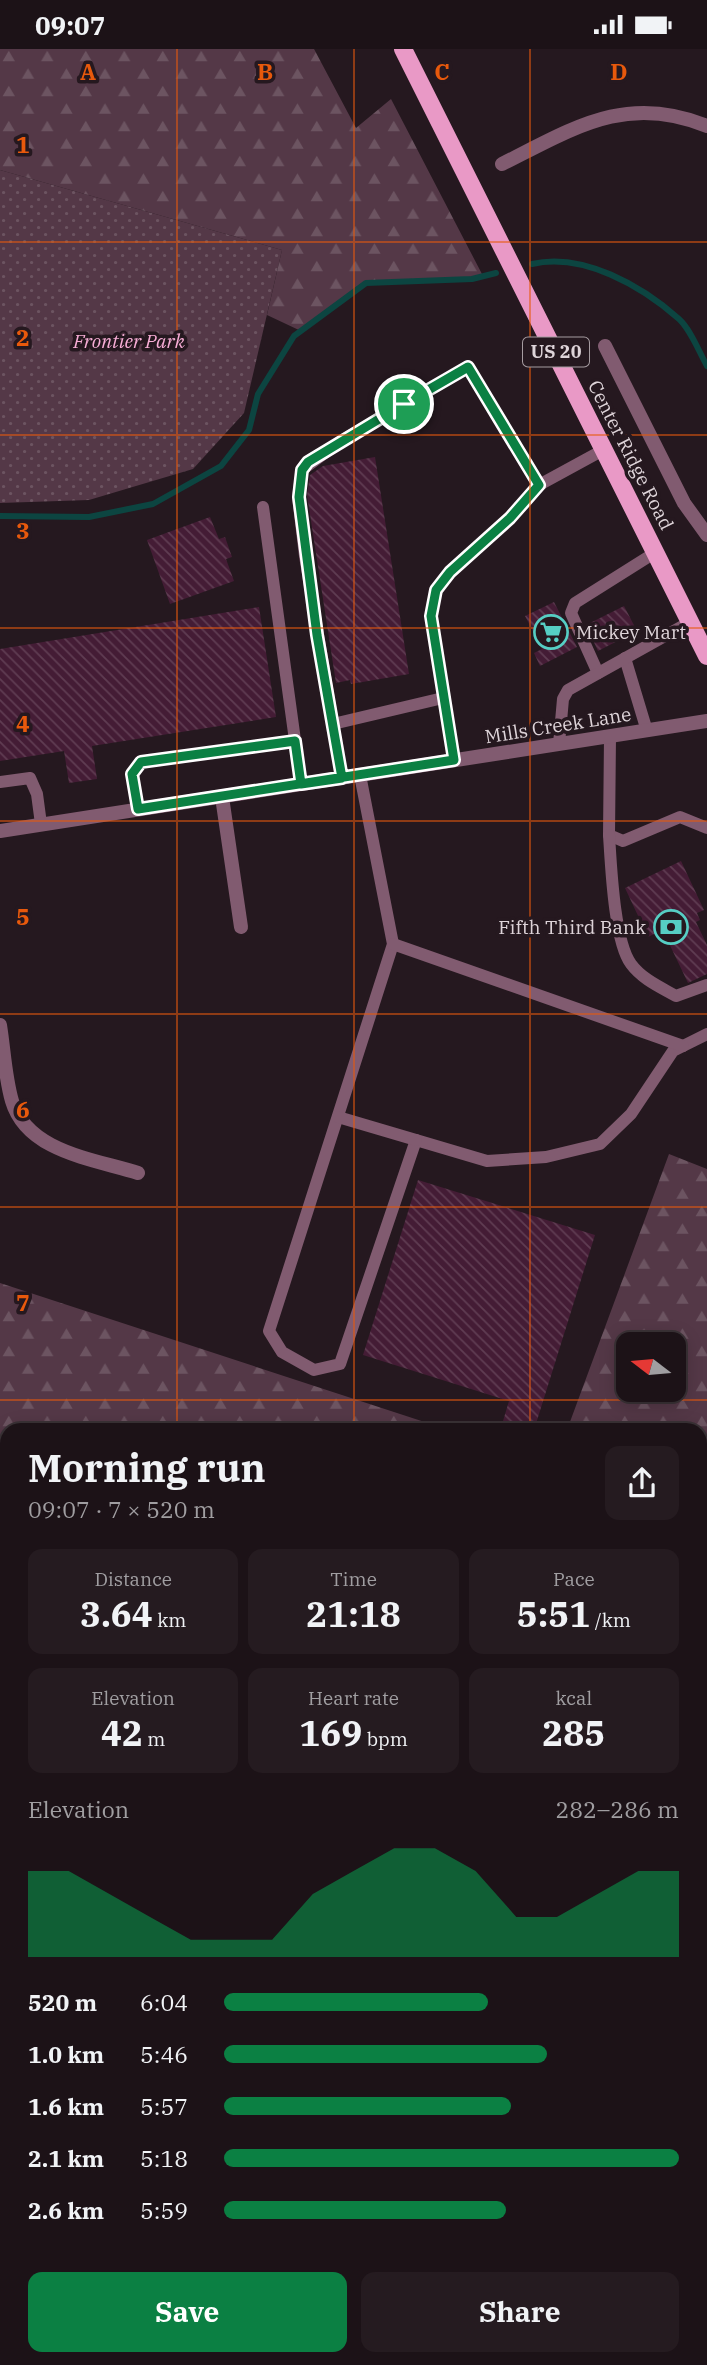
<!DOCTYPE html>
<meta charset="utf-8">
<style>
body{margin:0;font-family:"IBM Plex Serif",serif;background:#251b20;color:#f1f3f6;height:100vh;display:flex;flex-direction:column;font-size:26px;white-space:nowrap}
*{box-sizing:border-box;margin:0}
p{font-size:23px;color:#a09ea1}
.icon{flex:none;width:38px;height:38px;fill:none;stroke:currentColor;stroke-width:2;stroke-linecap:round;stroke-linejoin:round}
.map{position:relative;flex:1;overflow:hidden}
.sheet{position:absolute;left:0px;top:1374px;width:707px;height:943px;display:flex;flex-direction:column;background:#1c1217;border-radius:21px 21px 0 0;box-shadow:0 4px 18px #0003,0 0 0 2px #3a3236}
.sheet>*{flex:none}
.needle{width:46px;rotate:286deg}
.tools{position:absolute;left:616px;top:1283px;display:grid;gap:14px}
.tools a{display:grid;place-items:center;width:70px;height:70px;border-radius:14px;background:#1c1217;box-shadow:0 4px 18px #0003,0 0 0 2px #3a3236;font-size:35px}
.pin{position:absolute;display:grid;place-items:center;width:60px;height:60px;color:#fff;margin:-30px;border:4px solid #fff;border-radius:50%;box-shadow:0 2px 7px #0007}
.round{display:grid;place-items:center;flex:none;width:74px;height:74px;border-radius:14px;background:#251b20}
.head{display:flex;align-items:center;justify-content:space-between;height:119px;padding:0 28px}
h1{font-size:38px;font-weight:700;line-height:52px}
.stats{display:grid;grid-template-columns:repeat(3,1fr);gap:10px;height:119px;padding:7px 28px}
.stats div{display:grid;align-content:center;border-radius:14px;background:#251b20;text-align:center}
.stats b{font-size:35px;font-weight:700}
.stats small{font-size:19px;font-weight:400}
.stats p{font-size:19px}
.chart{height:196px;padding:14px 28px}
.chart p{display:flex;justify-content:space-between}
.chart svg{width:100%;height:126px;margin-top:7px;fill:#0b8043;opacity:.7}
.cta{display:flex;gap:14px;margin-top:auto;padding:14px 28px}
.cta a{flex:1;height:80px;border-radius:14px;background:#0b8043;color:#fff;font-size:28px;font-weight:700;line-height:80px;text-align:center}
.cta a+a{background:#251b20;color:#f1f3f6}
ul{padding:0 28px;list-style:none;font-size:23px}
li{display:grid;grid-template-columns:112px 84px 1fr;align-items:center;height:52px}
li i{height:18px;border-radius:9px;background:#0b8043}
.status{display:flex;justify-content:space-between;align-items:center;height:49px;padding:0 35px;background:#1c1217;direction:ltr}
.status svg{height:19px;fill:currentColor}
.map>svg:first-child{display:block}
.grass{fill:url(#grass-dots)}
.forest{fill:url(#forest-firs);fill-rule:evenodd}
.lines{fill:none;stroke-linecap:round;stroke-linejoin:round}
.stream{stroke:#0c4541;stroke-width:6}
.building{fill:url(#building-back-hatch)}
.lane{stroke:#815b70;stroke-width:12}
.street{stroke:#815b70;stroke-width:14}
.primary{stroke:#e999c6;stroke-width:18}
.route-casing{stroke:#fff;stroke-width:14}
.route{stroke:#0b8043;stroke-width:9}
.grid{fill:none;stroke:#e8590c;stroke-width:2;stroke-opacity:0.55}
.labels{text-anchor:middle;stroke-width:7;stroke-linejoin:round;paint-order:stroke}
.shield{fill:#25181f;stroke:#a69ca1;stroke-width:2}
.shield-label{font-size:18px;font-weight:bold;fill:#ded4d9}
.park-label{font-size:19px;font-style:italic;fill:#f7add6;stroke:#25181f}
.street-label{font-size:19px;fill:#ded4d9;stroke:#25181f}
.poi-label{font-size:19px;fill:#ded4d9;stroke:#25181f;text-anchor:start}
.grid-label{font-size:23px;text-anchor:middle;font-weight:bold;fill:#e8590c;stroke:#25181f;stroke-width:7;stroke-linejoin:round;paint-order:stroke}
</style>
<div class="status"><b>09:07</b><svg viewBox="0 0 49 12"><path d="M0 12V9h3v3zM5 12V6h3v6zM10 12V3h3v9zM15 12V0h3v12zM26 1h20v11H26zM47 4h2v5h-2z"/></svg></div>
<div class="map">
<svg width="707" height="2316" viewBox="0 0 707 2316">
<defs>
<pattern id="grass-dots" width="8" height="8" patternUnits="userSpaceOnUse" patternTransform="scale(1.75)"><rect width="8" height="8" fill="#543847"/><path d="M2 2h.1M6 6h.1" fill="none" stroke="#6c5461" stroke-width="1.8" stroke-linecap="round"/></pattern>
<pattern id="forest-firs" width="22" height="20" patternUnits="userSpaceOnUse" patternTransform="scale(1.75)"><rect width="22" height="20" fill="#543847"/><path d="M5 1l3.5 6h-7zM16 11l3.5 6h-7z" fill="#6c5461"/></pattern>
<pattern id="building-back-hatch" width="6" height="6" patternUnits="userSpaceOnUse" patternTransform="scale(1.75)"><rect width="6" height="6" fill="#441c35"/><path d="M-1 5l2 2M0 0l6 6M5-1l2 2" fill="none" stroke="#5f3c52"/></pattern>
</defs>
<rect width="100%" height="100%" fill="#25181f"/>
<!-- grass -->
<path class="grass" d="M 0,121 L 282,201 L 244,364 L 193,420 L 89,451 L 0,454 Z"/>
<!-- forest -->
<g class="forest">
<path d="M 0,0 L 314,0 L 356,79 L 391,50 L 483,227 L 366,234 L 301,282 L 267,266 L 282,201 L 0,121 Z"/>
<path d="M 669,1105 L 707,1120 L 707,1589 L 700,1597 L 700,1381 L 567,1381 ZM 674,1295 L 674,1340 L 628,1340 L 628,1295 Z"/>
<path d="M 0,1234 L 449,1381 L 7,1381 L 7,1746 L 0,1745 Z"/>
<path d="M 700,1949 L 707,1949 L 707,2239 L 700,2236 Z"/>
</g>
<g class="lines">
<!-- stream -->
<g class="stream">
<path d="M 532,215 C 583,203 642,237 679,270 C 691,281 699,303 707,317"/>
<path d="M 0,467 L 89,468 L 153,455 L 221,417 L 249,381 L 258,345 L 294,287 L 366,234 L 472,230 L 496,224"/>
</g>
</g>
<!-- building -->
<g class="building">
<path d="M 375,408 L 409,625 L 351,635 L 350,631 L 336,634 L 307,446 L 310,426 L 323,417 Z"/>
<path d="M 210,468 L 219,490 L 225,488 L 232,508 L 226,510 L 234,532 L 170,555 L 147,491 Z"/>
<path d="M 554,553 L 577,598 L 540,617 L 534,604 L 542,600 L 525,567 Z"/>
<path d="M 624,557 L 637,582 L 598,602 L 586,576 Z"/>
<path d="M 259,558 L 276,668 L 92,697 L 97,730 L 69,734 L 64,702 L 0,712 L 0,600 Z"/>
<path d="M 681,812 L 704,861 L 697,864 L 700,871 L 696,873 L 707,896 L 707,925 L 688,934 L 666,888 L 662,890 L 658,883 L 648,888 L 625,839 Z"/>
<path d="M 418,1131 L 595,1186 L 534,1381 L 503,1372 L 509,1352 L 363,1306 Z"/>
</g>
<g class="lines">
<!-- lane -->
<g class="lane">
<path d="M 263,458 L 301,735"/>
<path d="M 625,609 L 647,682"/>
<path d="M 598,624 L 571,564 L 575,554 L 656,503"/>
<path d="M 333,675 L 443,649"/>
<path d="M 610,688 L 609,786 L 623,792 L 680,768 L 707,779"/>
<path d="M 559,695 L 563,650 L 568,641 L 690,573"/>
<path d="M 454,711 L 431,567 L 436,541 L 450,523 L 510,469 L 539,436"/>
<path d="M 360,726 L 393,895 L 269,1282 L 282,1303 L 314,1321 L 340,1315 L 416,1091 L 487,1112 L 546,1108 L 600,1095 L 631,1065 L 673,1002 L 707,985"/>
<path d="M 342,729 L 305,507 L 298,448 L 302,421 L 341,392 L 468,318 L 539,436 L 605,400"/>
<path d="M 0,733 L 30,729 L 37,745 L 41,775"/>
<path d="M 138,760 L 132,725 L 141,713 L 295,692"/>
<path d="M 609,786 C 611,816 614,892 631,915 C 642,930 660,938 676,947 L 707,936"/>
<path d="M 393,895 L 683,997"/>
<path d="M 338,1068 L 416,1091"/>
</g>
<!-- street -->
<g class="street">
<path d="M 502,115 C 574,79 626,44 707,77"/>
<path d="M 605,297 L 684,454 L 707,486"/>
<path d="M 222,748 L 241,878"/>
<path d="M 0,782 L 707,672"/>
<path d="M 0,976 C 4,1001 5,1028 12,1052 C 27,1103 94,1110 138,1124"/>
<path d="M 700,1801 L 707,1803"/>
<path d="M 0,1860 L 7,1863"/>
<path d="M 0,2011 L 7,1987"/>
<path d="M 0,2144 L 7,2146"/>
<path d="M 544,2310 L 564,2316"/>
<path d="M 519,2316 L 521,2310"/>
</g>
<!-- primary -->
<path class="primary" d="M 403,0 L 707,607"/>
</g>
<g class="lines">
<!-- route casing -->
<g class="route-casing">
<path id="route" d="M 404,355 L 308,413 L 302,421 L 299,448 L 317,586 L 342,729 L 301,735 L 295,692 L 141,713 L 132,725 L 138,760 L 454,711 L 431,567 L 436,541 L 450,523 L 510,469 L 539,436 L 468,318 L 404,355"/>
</g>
<!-- route -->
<use href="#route" class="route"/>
</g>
<!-- grid -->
<path class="grid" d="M 177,0 L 177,1381M 354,0 L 354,1381M 530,0 L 530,1381M 0,193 L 707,193M 0,386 L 707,386M 0,579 L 707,579M 0,772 L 707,772M 0,965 L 707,965M 0,1158 L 707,1158M 0,1351 L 707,1351M 0,1544 L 7,1544M 700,1544 L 707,1544M 0,1737 L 7,1737M 700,1737 L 707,1737M 0,1930 L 7,1930M 700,1930 L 707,1930M 0,2123 L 7,2123M 700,2123 L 707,2123M 177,2310 L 177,2316M 354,2310 L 354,2316M 530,2310 L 530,2316"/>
<!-- icons -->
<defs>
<g id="supermarket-ring" transform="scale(1.75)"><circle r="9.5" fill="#25181f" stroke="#56cec4" stroke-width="1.5"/><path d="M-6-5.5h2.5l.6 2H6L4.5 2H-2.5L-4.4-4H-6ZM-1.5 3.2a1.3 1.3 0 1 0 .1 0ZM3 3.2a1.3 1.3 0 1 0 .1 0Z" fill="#56cec4"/></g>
<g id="bank-ring" transform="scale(1.75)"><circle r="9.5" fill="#25181f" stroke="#56cec4" stroke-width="1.5"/><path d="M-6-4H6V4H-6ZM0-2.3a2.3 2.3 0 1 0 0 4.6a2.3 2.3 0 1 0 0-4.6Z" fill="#56cec4"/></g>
</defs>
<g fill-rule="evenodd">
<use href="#supermarket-ring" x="551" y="583"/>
<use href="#bank-ring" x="671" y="878"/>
</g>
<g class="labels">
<!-- shield labels -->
<rect class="shield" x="523" y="288.5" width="66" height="29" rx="5"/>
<g class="shield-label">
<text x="556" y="309">US 20</text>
</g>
<!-- park labels -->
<g class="park-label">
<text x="129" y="299">Frontier Park</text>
</g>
<!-- street labels -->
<g class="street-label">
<text transform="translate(631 406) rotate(63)" y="7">Center Ridge Road</text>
<text transform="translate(558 676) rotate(-9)" y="7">Mills Creek Lane</text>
</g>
<!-- poi labels -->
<g class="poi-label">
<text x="576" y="590">Mickey Mart</text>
<text x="646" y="885" text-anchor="end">Fifth Third Bank</text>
</g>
</g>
<g class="grid-label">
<text x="88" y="31">A</text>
<text x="265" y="31">B</text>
<text x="442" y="31">C</text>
<text x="619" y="31">D</text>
<text x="23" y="104">1</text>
<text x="23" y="297">2</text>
<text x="23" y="490">3</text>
<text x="23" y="683">4</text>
<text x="23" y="876">5</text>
<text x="23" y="1069">6</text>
<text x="23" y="1262">7</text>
</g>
</svg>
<div class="tools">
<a><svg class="needle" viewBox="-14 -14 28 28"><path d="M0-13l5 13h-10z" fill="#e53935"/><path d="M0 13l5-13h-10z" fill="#a09ea1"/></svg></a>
</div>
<div class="pin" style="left:404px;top:355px;background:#1e9e55"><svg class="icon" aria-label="arrive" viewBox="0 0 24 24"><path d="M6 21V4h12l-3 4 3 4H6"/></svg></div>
<section class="sheet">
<div class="head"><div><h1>Morning run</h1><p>09:07 · 7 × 520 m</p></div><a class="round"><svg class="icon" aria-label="share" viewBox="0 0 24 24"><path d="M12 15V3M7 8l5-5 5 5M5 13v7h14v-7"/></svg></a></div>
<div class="stats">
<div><p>Distance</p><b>3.64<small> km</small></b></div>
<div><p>Time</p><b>21:18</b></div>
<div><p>Pace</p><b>5:51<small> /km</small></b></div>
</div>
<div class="stats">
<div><p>Elevation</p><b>42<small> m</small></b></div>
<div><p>Heart rate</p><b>169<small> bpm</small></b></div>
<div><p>kcal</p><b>285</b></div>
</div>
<div class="chart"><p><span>Elevation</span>282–286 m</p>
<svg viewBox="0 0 160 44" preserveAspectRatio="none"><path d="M0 44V14L10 14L20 22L30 30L40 38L50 38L60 38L70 22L80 14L90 6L100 6L110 14L120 30L130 30L140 22L150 14L160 14V44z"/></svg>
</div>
<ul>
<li><b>520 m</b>6:04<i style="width:58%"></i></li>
<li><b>1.0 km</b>5:46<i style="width:71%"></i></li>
<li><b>1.6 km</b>5:57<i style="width:63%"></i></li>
<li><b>2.1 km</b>5:18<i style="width:100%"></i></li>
<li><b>2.6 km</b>5:59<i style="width:62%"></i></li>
</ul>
<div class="cta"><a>Save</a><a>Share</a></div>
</section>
</div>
